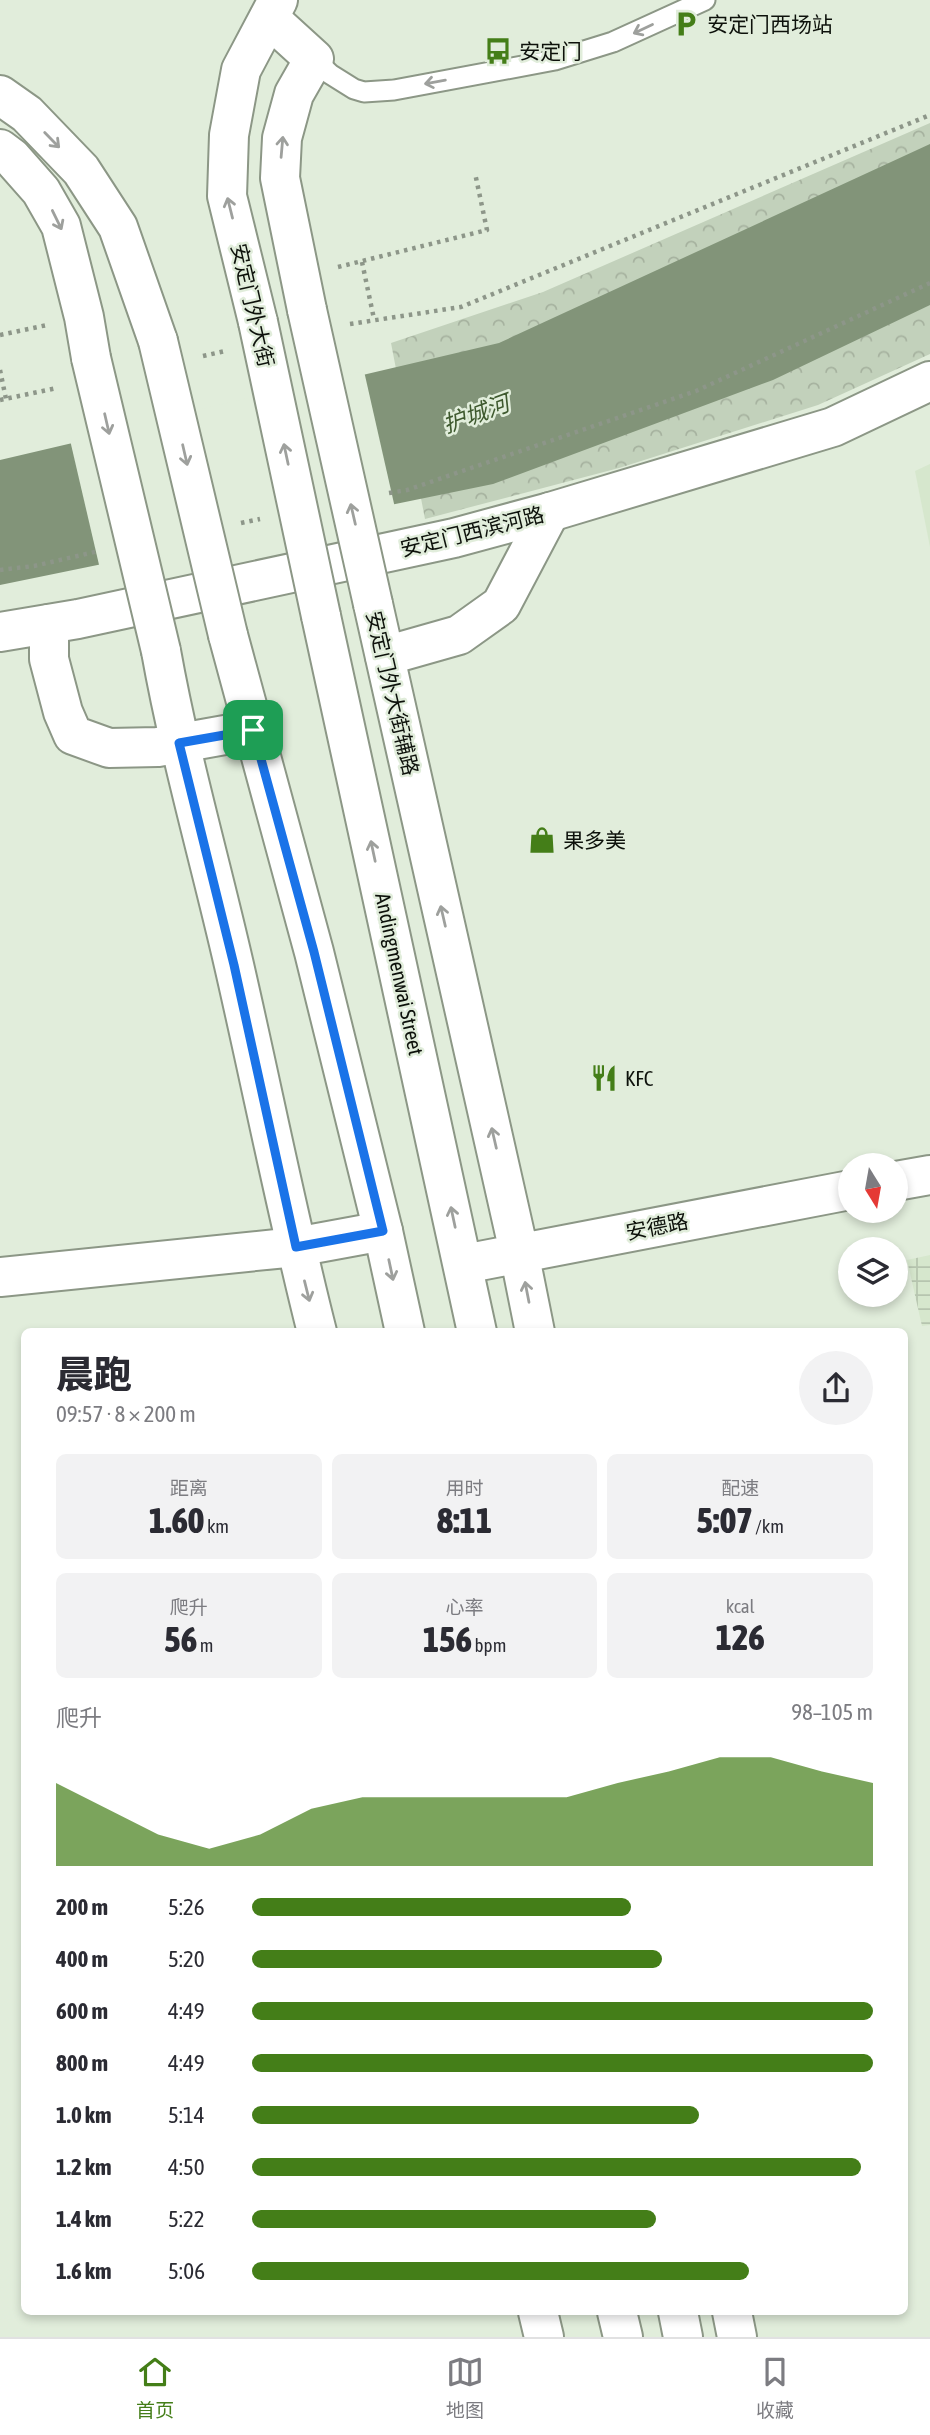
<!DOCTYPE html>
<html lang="zh">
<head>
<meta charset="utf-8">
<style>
	:root { --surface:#fff; --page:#f2f2f3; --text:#2b2b33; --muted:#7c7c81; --line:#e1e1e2; --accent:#447e18 }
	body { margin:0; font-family:"Asap Condensed","Noto Sans SC",sans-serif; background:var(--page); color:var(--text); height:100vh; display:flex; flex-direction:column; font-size:26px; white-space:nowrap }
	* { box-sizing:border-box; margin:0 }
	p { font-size:23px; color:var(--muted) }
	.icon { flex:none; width:38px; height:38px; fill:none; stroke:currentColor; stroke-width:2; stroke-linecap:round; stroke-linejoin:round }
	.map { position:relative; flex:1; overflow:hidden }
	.panel { position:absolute; left:21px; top:1328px; width:887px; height:987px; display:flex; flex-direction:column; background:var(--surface); border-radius:10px; box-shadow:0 4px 10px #0003 }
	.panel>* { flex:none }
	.needle { width:46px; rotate:169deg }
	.tools { position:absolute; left:838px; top:1153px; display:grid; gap:14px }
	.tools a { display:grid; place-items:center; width:70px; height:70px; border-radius:50%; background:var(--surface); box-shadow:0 4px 10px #0003; font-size:35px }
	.pin { position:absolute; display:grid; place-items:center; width:60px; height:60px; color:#fff; margin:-30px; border-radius:14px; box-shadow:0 4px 10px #0006 }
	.round { display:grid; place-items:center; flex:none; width:74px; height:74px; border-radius:37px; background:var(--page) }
	.head { display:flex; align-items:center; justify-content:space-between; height:119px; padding:0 35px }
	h1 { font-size:38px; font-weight:800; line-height:52px }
	.metrics { display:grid; grid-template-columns:repeat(3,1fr); gap:10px; height:119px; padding:7px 35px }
	.metrics div { display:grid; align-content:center; border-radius:10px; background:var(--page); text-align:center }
	.metrics b { font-size:35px; font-weight:800 }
	.metrics small { font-size:19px; font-weight:400 }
	.metrics p { font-size:19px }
	.chart { height:196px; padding:14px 35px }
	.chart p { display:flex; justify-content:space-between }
	.chart svg { width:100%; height:126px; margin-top:7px; fill:var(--accent); opacity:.7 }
	ul { padding:0 35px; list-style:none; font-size:23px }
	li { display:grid; grid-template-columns:112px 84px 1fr; align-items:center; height:52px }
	li i { height:18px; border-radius:9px; background:var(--accent) }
	.dock { display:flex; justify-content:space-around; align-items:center; height:98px; border-top:2px solid var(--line); background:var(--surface); font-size:19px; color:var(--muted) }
	.dock a { display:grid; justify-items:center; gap:4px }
	.dock .current { color:var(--accent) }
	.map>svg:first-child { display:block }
</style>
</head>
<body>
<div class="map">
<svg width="930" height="2337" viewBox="0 0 930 2337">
	<defs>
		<pattern id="industrial-grid" width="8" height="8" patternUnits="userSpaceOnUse" patternTransform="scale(1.75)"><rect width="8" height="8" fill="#d6e7cd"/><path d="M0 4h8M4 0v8" fill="none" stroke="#b6c5af"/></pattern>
		<pattern id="park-crowns" width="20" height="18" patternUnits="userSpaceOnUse" patternTransform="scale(1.75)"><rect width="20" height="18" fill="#c2d1bb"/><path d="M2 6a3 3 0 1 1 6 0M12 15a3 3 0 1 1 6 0" fill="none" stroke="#a6b29f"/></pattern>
	</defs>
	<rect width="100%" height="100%" fill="#e1eddb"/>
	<!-- built -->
	<path fill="#d6e7cd" d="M930 464V547L915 471Z"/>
	<!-- industrial -->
	<path fill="url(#industrial-grid)" d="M930 1255V1325L922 1326 907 1260Z"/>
	<!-- park -->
	<path fill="url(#park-crowns)" d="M930 123V354L818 405 619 468 425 519 391 343 543 292Z"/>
	<!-- water -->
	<path fill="#829479" d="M930 144V305L773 380 493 484 0 585V460L499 343Z"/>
	<!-- pier -->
	<path fill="#e1eddb" d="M364 371 395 508 100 569 70 440Z"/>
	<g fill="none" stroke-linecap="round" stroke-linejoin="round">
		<defs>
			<path id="service" d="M314 59 330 74 354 89 364 92 394 90 555 60 613 42 705 0"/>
			<path id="minor" d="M49 624V659L63 712 73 735 109 748 158 747 253 730
				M385 656 459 635 501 605 550 512
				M0 1277 296 1247 383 1231"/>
			<path id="tertiary" d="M269 18 314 59 294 94 282 138 280 178 307 310
				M0 149 12 158 41 191 61 226 84 317 91 358
				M373 604 519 1252 535 1332
				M0 632 78 619 454 538 550 512 833 427 930 381
				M161 651C180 757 210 860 234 965 262 1087 286 1210 317 1332
				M896 1181 930 1175
				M464 1264 850 1190
				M538 2312 544 2337
				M732 2312 737 2337"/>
			<path id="primary" d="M0 95 27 114 81 170 118 227 158 341
				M258 322 227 196 229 135 241 70 278 0
				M321 616 477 1332
				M228 635 314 952 383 1231 405 1332
				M617 2312 623 2337
				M678 2312 683 2337"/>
		</defs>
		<!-- service casing -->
		<use href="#service" stroke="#8c9786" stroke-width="23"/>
		<!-- minor casing -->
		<use href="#minor" stroke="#8c9786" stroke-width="42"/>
		<!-- tertiary casing -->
		<use href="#tertiary" stroke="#8c9786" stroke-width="42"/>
		<!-- primary casing -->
		<use href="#primary" stroke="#8c9786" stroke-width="42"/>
		<!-- path -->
		<path stroke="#8d9689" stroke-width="4.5" stroke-dasharray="3.5 5" stroke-linecap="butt" d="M362 262 374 319
			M338 267 487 230 475 173
			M350 324 461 307 930 115
			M0 335 47 325
			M203 356 225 351
			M0 370 6 399
			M0 400 57 388
			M389 493 407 490 696 391 930 283
			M241 523 260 519
			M0 570 34 566 99 551"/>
		<!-- service -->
		<use href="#service" stroke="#fff" stroke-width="19"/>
		<!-- minor -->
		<use href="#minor" stroke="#fff" stroke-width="38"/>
		<!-- tertiary -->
		<use href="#tertiary" stroke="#fff" stroke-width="38"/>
		<!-- primary -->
		<use href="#primary" stroke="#fff" stroke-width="38"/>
		<defs>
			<path id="tertiary-bridge" d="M307 310 373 604
				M91 358 161 651"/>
			<path id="primary-bridge" d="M258 322 321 616
				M158 341 228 635"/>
		</defs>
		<!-- tertiary-bridge casing -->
		<use href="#tertiary-bridge" stroke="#8c9786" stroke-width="42" stroke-linecap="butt"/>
		<!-- primary-bridge casing -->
		<use href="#primary-bridge" stroke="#8c9786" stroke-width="42" stroke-linecap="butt"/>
		<!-- tertiary-bridge -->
		<use href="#tertiary-bridge" stroke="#fff" stroke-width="38"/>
		<!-- primary-bridge -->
		<use href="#primary-bridge" stroke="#fff" stroke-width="38"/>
	</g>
	<!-- one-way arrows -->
	<defs><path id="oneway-shaft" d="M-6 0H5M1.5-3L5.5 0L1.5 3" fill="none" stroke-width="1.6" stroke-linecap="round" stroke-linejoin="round" transform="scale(1.75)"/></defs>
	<g stroke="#9ea09d">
		<use href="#oneway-shaft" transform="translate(643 29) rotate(155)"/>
		<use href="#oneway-shaft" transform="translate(435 82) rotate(170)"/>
		<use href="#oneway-shaft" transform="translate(52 140) rotate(46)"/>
		<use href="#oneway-shaft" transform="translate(282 147) rotate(-85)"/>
		<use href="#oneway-shaft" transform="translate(230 208) rotate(-104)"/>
		<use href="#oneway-shaft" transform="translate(57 220) rotate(64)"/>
		<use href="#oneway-shaft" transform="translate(107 424) rotate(77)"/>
		<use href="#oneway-shaft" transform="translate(286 454) rotate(-102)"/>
		<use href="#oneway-shaft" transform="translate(185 455) rotate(77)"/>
		<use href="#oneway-shaft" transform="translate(353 514) rotate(-103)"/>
		<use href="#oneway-shaft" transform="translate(373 851) rotate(-102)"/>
		<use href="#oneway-shaft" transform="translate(443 916) rotate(-103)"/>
		<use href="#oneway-shaft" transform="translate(494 1138) rotate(-103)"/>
		<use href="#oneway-shaft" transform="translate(453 1217) rotate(-102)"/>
		<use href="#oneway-shaft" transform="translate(391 1270) rotate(78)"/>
		<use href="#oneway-shaft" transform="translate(307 1291) rotate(76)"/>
		<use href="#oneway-shaft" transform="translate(527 1292) rotate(-101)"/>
	</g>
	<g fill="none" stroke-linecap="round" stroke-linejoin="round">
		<defs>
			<path id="route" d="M253 730 314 952 383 1231 296 1247 234 965 179 743Z"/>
		</defs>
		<!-- route casing -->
		<use href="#route" stroke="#fff" stroke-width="14"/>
		<!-- route -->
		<use href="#route" stroke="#1a73e8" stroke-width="9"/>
	</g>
	<!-- icons -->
	<defs>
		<symbol id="parking-bare" viewBox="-9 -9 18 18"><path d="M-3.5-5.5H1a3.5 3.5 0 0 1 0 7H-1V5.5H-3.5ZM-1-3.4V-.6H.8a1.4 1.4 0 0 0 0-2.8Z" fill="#447e18" stroke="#e1eddb" stroke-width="2.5" paint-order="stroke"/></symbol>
		<symbol id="bus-bare" viewBox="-9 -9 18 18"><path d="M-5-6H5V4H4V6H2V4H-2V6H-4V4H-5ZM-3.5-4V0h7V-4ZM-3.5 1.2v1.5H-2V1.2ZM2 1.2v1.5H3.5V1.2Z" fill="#447e18" stroke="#e1eddb" stroke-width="2.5" paint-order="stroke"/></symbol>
		<symbol id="shop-bare" viewBox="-9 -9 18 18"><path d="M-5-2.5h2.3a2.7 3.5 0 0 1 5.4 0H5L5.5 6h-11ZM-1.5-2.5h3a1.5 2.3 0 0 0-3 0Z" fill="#447e18" stroke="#e1eddb" stroke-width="2.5" paint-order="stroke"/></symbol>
		<symbol id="restaurant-bare" viewBox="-9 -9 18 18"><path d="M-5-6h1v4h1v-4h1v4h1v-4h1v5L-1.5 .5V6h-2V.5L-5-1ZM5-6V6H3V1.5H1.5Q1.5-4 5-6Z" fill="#447e18" stroke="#e1eddb" stroke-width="2.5" paint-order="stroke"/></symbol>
	</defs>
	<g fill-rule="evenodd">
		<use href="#parking-bare" x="667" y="5" width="38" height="38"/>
		<use href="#bus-bare" x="479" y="32" width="38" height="38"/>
		<use href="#shop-bare" x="523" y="821" width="38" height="38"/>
		<use href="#restaurant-bare" x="585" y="1059" width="38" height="38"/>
	</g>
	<g text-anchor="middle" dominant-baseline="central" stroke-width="5" stroke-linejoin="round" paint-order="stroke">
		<!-- poi labels -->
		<g font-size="21" fill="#0d110b" stroke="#e1eddb" text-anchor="start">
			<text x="707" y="24">安定门西场站</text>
			<text x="519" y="51">安定门</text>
			<text x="563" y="840">果多美</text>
			<text x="625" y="1078">KFC</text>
		</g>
		<!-- street labels -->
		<g font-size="21" fill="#0d110b" stroke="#e1eddb">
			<text transform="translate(253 305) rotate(77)">安定门外大街</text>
			<text transform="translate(472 531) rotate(-14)">安定门西滨河路</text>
			<text transform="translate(393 693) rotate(77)">安定门外大街辅路</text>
			<text transform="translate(400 974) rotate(78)">Andingmenwai Street</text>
			<text transform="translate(657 1226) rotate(-11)">安德路</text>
		</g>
		<!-- water labels -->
		<g font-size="23" font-style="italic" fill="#3e592e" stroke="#e1eddb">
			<text transform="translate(476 414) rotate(-20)">护城河</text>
		</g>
	</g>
</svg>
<div class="tools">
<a><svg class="needle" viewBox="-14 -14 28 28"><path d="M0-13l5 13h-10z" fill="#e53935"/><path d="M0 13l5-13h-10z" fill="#7c7c81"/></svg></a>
<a><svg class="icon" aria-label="layers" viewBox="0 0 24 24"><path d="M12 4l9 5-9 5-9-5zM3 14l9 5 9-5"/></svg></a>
</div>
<div class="pin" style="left:253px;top:730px;background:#1e9e55"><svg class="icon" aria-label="arrive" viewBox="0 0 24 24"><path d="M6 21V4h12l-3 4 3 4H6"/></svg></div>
<section class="panel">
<div class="head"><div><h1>晨跑</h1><p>09:57 · 8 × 200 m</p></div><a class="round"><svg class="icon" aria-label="share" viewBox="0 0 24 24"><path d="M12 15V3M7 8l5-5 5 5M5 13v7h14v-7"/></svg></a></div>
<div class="metrics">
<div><p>距离</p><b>1.60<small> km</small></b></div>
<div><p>用时</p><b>8:11</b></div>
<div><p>配速</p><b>5:07<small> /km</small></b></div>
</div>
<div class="metrics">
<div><p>爬升</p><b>56<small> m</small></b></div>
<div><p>心率</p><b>156<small> bpm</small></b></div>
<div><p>kcal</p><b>126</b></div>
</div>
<div class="chart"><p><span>爬升</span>98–105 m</p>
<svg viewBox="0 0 160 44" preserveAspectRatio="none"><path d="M0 44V15L10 24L20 33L30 38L40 33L50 24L60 20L70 20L80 20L90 20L100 20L110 15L120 11L130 6L140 6L150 11L160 15V44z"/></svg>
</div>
<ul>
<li><b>200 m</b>5:26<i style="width:61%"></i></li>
<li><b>400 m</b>5:20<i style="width:66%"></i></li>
<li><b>600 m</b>4:49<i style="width:100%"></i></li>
<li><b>800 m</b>4:49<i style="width:100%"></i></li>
<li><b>1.0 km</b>5:14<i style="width:72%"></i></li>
<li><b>1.2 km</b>4:50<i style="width:98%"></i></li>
<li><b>1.4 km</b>5:22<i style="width:65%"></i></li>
<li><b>1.6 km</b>5:06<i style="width:80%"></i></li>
</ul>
</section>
</div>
<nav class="dock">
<a class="current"><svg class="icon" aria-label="home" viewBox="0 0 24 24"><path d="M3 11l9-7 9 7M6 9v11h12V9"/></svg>首页</a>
<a><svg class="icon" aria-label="map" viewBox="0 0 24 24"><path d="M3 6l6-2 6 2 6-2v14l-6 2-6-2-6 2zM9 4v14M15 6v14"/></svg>地图</a>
<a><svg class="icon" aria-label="saved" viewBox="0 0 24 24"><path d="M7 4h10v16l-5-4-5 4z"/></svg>收藏</a>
</nav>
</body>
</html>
